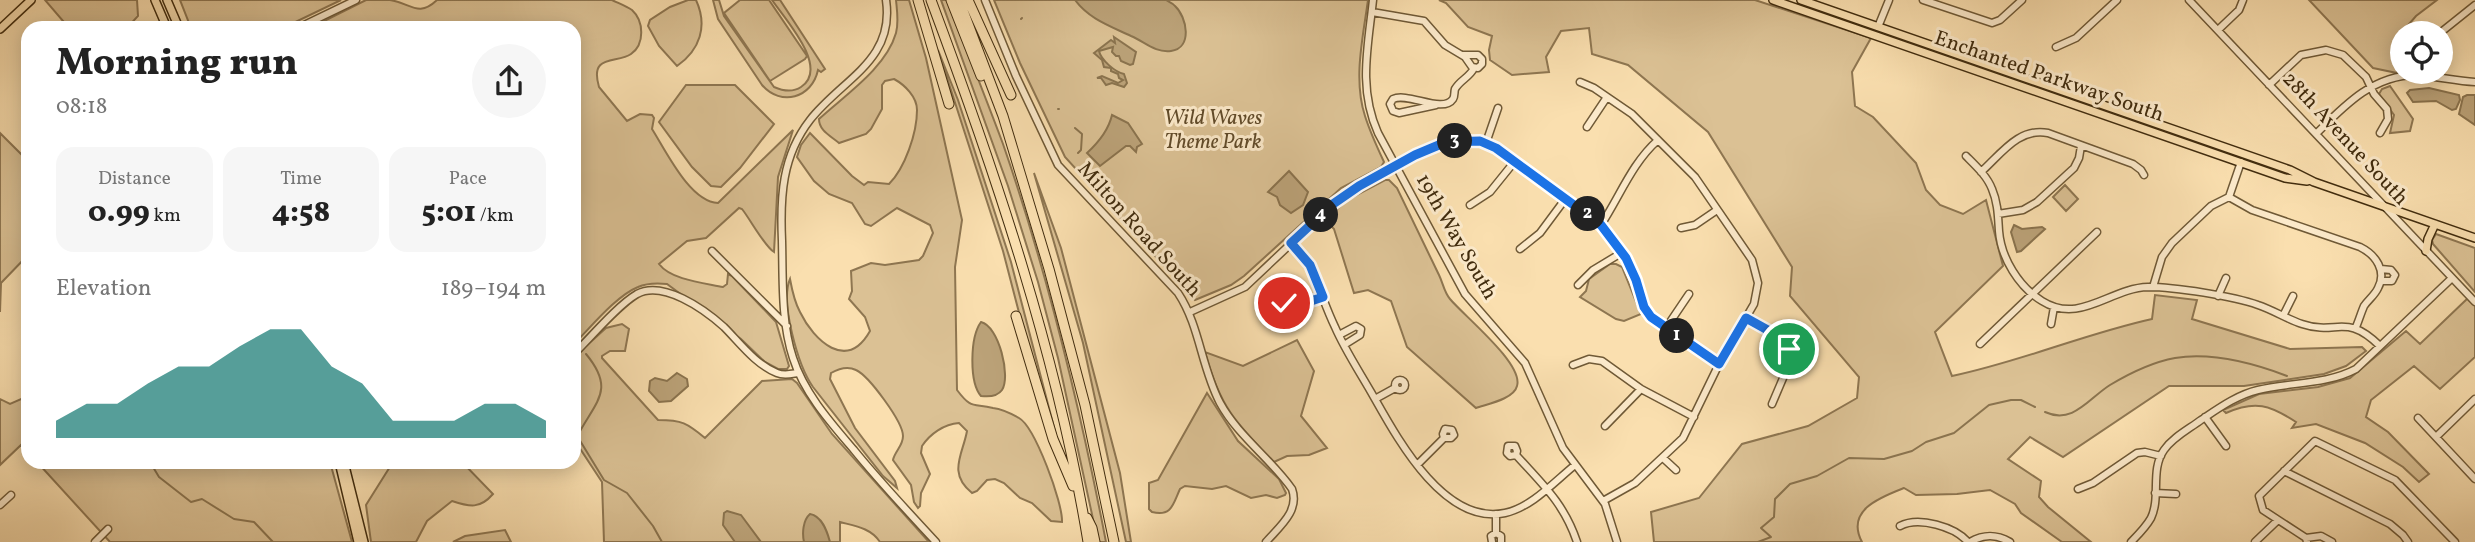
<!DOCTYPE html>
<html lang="en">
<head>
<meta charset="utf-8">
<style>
	:root { --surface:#fff; --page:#f6f6f6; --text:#222; --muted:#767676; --accent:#0f766e }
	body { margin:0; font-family:Vollkorn,serif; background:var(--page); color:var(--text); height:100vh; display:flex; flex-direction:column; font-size:26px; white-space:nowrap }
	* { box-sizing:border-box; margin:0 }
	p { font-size:23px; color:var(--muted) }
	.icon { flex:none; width:38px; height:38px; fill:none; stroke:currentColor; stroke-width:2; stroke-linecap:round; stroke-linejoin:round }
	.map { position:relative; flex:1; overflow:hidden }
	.sheet { position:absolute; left:21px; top:21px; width:560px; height:448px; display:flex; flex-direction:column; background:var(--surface); border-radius:21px; box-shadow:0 4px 18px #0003 }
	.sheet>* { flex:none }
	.tools { position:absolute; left:2390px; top:21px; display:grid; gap:14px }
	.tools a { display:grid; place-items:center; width:63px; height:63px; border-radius:50%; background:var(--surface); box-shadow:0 4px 18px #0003; font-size:35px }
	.pin { position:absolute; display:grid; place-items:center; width:60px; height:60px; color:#fff; margin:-30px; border:4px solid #fff; border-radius:50%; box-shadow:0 2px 7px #0007 }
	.km { position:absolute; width:35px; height:35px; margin:-18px; border-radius:50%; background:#222; color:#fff; font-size:19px; line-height:35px; text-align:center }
	.round { display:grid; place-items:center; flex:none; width:74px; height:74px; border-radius:37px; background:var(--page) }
	.head { display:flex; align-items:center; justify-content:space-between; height:119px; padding:0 35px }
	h1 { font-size:38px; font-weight:800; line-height:52px }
	.metrics { display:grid; grid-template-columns:repeat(3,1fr); gap:10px; height:119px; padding:7px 35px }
	.metrics div { display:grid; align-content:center; border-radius:18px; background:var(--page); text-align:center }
	.metrics b { font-size:30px; font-weight:800 }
	.metrics small { font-size:19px; font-weight:400 }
	.metrics p { font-size:19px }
	.chart { height:196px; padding:14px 35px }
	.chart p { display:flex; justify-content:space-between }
	.chart svg { width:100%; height:126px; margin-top:7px; fill:var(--accent); opacity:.7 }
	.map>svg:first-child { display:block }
</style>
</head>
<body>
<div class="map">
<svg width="2475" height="542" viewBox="0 0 2475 542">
	<rect width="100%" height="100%" fill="#fadfaf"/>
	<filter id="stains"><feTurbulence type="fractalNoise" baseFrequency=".00286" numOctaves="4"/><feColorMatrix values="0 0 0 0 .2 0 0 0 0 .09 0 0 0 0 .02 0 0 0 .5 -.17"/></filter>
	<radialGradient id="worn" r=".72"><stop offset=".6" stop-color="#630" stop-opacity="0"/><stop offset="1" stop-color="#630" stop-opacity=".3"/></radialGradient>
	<!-- green -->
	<path fill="#dbc194" stroke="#8e7651" stroke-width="2" d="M45 0H137L138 16 127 28H69Z
		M180 0H341L283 28H191Z
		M366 0C374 0 382 0 390 0 411 3 418 18 437 0H612C618 3 626 6 632 10 644 21 645 44 631 54 617 64 589 53 599 87L627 121 640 114 652 115 654 118 652 129C666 151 690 202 718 203L793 130 778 177 774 252C765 247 750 219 742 209L739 208 706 238 687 241 659 264C671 280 704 283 723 287L727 284 728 274 732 276 776 322 789 366 787 369H778L765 362 741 339 667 284C657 283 647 283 638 287 616 296 591 327 574 344V28H320V23Z
		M688 0H696C708 26 700 50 677 66L659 46 648 26 650 20 670 7Z
		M713 0H719L724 16 774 87C783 91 792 93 801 87 830 68 785 19 772 0H780L825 69 821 72 818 70C812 98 781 107 762 85L718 19Z
		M740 0H769L807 56 805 59 770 81 724 13Z
		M896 0H909L926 58 962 220 955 267 957 390C972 410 973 403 993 408 1001 409 1012 414 1019 418 1035 427 1063 503 1062 522L1051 521 1032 503 1020 498 1004 483 995 479 987 480 977 491 972 493C947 473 963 454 967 431L959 423C944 424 930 434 922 446L921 453 930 474 921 493 920 506 918 508 914 502 911 485 893 460C895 451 903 446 903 436 903 422 869 376 856 370 848 366 838 369 831 373L830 379 855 428 895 481 897 488 883 476 813 387C798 366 780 302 790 279 792 290 794 301 800 312 814 341 847 372 870 331L865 317 849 299 852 291 851 271 871 263 885 265 919 260 923 256 933 233 930 225 897 208 871 226 865 224 852 203 829 194 814 181 797 157 801 145 810 133 852 176 864 185 868 182 889 184C905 168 917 133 917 110 917 97 905 85 894 79L885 81 882 85V109L871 129 866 134 839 143C831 136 819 131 819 119 845 95 886 68 896 33 899 22 897 11 896 0Z
		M941 0H947C966 48 985 96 1003 144 1048 274 1080 407 1106 542H1098L1058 358 1038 282 1008 186Z
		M994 0H1368C1363 37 1353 79 1365 116 1370 132 1377 147 1384 162L1381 167 1341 188 1244 276 1231 285 1195 300 1065 157 1020 63Z
		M1439 0H1755L1871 38 1852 72 1855 106 1873 117 1916 163 1926 190 1940 205 1963 214 1986 200 2003 266 1935 332 1952 376C2020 362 2084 334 2152 319L2155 295 2197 300 2192 319 2290 349 2362 347 2366 351 2346 366 2324 374 2244 386H2169L2063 457 2030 437 2008 459 2041 481 2039 497 2048 507 2091 542H2062L2021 513 2015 504 1990 490 1957 494 1916 495 1904 488C1881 497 1845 510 1862 542H1654L1651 512 1699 498 1742 444 1808 426 1857 398 1859 377 1790 296 1792 267 1708 132 1628 65 1592 54 1589 28 1561 31 1546 57 1549 72 1512 75 1490 60 1489 50 1492 36 1468 27 1446 3Z
		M2309 0H2437L2416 16 2403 31 2397 73 2373 68Z
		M938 50 958 100 1011 262 1056 435 1044 409 1003 251Z
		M686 85H735L774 124 740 168 721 187 711 186 692 167 659 122Z
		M2390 86 2413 119 2410 131 2390 133 2394 115 2379 94 2382 89Z
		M0 133 28 161V255L1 283 0 312Z
		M1034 173 1061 248 1120 473 1131 542H1126L1083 343Z
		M1385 180H1389L1397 188C1411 217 1425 246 1439 275 1443 283 1444 292 1450 299 1464 316 1524 364 1517 386 1514 399 1487 404 1476 408L1407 347 1391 301 1368 290 1354 293 1334 229 1325 220 1347 200Z
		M2065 185 2078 199 2066 211 2053 197Z
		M2436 234 2475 248V292L2433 244 2432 240Z
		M1610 264H1616L1622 267 1641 314 1624 321 1616 319 1580 297 1586 291 1589 279Z
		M2468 298 2475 306V357L2440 389 2414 366 2371 400 2366 417 2388 432 2429 474 2419 482 2403 467 2365 443 2316 424 2292 428 2296 422C2270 405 2255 400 2226 413L2223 410 2259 394 2318 387 2350 378 2406 331 2420 344Z
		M622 324 629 329 625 351H610L602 356V358L658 420C682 420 687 423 705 438L762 381 792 379 797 383 832 434 929 542H880C871 528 855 526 840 522V542H604L602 482 579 447 574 432V357L606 328Z
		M1297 340 1314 371 1301 416 1327 448 1309 455 1287 456 1274 462C1236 424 1219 405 1205 352L1243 366Z
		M1207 393 1238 441 1279 479 1286 493 1285 495 1277 498 1266 495 1251 498 1226 486 1212 489 1185 486 1180 489C1173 504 1172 517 1152 512L1149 509V483L1158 480Z
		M28 396V452L21 445 0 465V399L10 404Z
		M37 462H330L352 542H110Z
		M393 462H462L493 494C480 509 470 507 452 501L427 521 416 542H371L366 505Z
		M505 530 511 542H453L465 536Z"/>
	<!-- water -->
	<path fill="#bba278" stroke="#8a734e" stroke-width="2" d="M1075 0H1166C1169 2 1173 3 1175 6 1187 17 1193 48 1171 51 1155 53 1145 42 1131 36 1110 26 1089 19 1075 0Z
		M1114 37 1136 52 1133 64 1130 65 1121 61 1119 56H1116L1112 52 1113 47 1099 51C1101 60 1115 72 1124 74L1127 83 1124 87 1112 83 1106 85 1101 78H1097L1102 76 1118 83 1123 80 1119 78 1118 74 1111 71V68L1104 67 1102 60 1094 53 1111 40 1115 43Z
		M2429 88 2459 95 2460 100 2456 109 2452 110 2436 101 2413 102 2407 93 2410 90Z
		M2467 95H2475V125L2459 114 2463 97Z
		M1112 115 1128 123 1142 144 1137 147 1136 152 1130 146H1126L1100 166 1087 153C1099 142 1109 128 1112 115Z
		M1289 171 1308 192 1303 205 1291 213 1280 205 1277 197 1268 192Z
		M2014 225 2022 229 2042 227 2045 229 2021 251 2017 252 2011 232Z
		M981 322C999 326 1011 377 1002 390 997 397 989 397 981 396 969 382 970 337 981 322Z
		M677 373 687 379 688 386 671 401 659 402 649 391 650 381 655 378 667 381Z
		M727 511 741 515 761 542H735L723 525 724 513Z
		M810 514C822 516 827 531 830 542H804C802 533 803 520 810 514Z"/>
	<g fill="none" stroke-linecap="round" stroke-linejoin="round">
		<!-- stream -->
		<path stroke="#8a734e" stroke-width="2" d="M1021 19 1022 18
			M1058 109H1059
			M1075 128 1082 134 1081 150 1078 153
			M586 354C615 389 597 400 579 433V439L604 480 627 493 653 526 662 542
			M2045 412C2073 425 2089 398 2110 385 2130 373 2153 362 2175 358 2212 352 2253 363 2287 376
			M142 462 153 467 159 477 191 502 202 499 234 519 254 522 273 542
			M1758 542 1771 537 1761 528 1774 517 1775 499 1790 484 1817 476 1849 458 1884 459 1912 451 1926 442 1954 433 1989 405 2011 400H2021L2035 407"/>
		<defs>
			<path id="minor" d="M886 0C895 61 842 79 810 120 782 156 780 197 782 241 783 279 781 322 793 358 804 393 831 423 854 450 880 482 908 512 936 542
				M985 0 1016 76 1058 165 1178 293C1200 326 1201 367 1220 403 1238 436 1270 458 1292 489 1300 511 1279 527 1266 542
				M1373 0C1368 47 1358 88 1378 133L1465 294 1525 363 1563 448 1605 504 1617 542
				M1923 0 1992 23 2000 20 2022 0
				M2189 0 2475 302
				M1372 12 1424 21 1445 45 1465 57 1472 67 1478 68 1482 64V59L1478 55H1463
				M1878 27 1889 0
				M298 28 356 0
				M2218 30 2239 10 2243 0
				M2440 33 2475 5
				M2056 47 2076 38 2117 0
				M1580 82 1594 88 1632 114 1695 177 1752 260 1758 283 1754 304 1719 364 1683 438 1635 483 1603 501
				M2269 85 2301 55 2326 50 2343 55 2366 77 2374 94 2387 109 2388 119 2380 133
				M1436 105 1399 113 1393 111 1390 104 1393 99C1408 92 1443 114 1453 99 1455 96 1454 92 1455 89 1460 80 1470 77 1474 68
				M1587 127 1607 97
				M2316 134C2344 106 2373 75 2416 75 2436 76 2455 81 2475 82
				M1486 143 1498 108
				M1966 156C1976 166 1987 176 1992 189 1998 203 1998 217 1999 231 2001 258 2019 287 2042 301 2080 325 2110 288 2148 287 2175 287 2233 296 2258 305 2273 310 2287 319 2302 324 2338 336 2345 312 2380 346
				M1981 172C2001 154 2019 127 2048 133L2133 164 2141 170 2144 175
				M2229 197 2252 210 2360 247C2376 255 2387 271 2378 288 2375 295 2368 300 2364 306 2361 313 2359 320 2356 327
				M1470 205 1490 192 1515 161
				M1998 214 2023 210 2037 202 2074 168 2079 158 2081 146
				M1601 225C1620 196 1632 163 1658 140
				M1681 228 1695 225 1717 210
				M1291 243C1318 272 1319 294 1335 327 1345 350 1359 371 1371 392 1396 436 1443 526 1505 513 1532 507 1554 482 1575 465
				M1520 249 1540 233 1566 198
				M712 251 787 326
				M2381 281H2392L2395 275 2391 270 2381 269
				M1578 285 1593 270 1623 252
				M2153 287 2162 257 2172 243 2211 206 2229 197 2241 162
				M2218 296 2226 278
				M1293 307 1284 316 1276 311 1277 306 1280 304 1293 307 1323 297
				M1190 312 1245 287 1333 204 1359 186 1433 146 1451 142 1469 140 1483 142 1496 148 1601 225 1625 255 1636 280 1644 307 1651 317 1719 364
				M2283 316 2293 296
				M1746 318 1777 336 1790 352 1789 364 1772 404
				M2051 324 2054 307
				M1666 328 1689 294
				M1339 335 1356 326 1361 329 1360 335 1344 345
				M1980 344 2097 232
				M574 354C591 337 618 305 637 294 663 280 704 309 724 327 740 343 755 364 777 373 784 376 791 374 798 373
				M1573 365 1589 359 1602 361 1641 389 1694 417
				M1395 385a5 5 0 1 1 10 0a5 5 0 1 1-10 0Z
				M1375 399 1395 388
				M2205 417 2226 446
				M2418 418 2475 479
				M1605 426 1641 389
				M2436 437 2475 399
				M1516 455 1517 451 1515 446H1508L1507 453 1510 456 1516 455C1542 484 1564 503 1577 542
				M1663 458 1676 470
				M1417 465 1444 438 1443 434 1445 429 1452 430 1454 435 1451 438H1444
				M2284 471 2390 524 2403 535 2408 542
				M2078 489 2093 483 2137 453 2145 452 2161 456
				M2155 493 2176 494
				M0 505 11 495
				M1496 514V533
				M1900 526C1919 516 1955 527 1968 542
				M2306 538 2321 536 2332 542
				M95 542 108 529
				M1492 542 1491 536 1496 533 1501 536V542
				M1970 542C1984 534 1996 534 2010 542
				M2131 542C2138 535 2146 527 2151 518 2161 497 2150 470 2164 450 2173 437 2189 429 2201 420 2219 408 2237 395 2258 390 2290 382 2326 385 2356 369L2452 278
				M2255 542 2278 520
				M2307 542 2306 538 2263 510 2259 496 2315 441 2395 480 2455 542"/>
			<path id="major" d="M155 0 167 28
				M167 0 179 28
				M1773 0 2285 178 2307 181
				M1801 0 2290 170 2314 182 2475 238
				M0 29 31 0
				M2426 251 2428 239 2435 224
				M339 462 358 542
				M344 462 364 542"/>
			<path id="highway" d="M918 0 949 104
				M931 0C996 174 1058 358 1088 542
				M951 0 981 76
				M959 0 1003 116 1049 269 1085 405 1114 542
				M968 0 1011 95
				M1016 316 1053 439 1073 486
				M1087 518 1092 528 1095 542"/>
		</defs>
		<!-- minor casing -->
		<use href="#minor" stroke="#6f5936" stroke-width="9"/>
		<!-- major casing -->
		<use href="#major" stroke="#412c0e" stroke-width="10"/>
		<!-- highway casing -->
		<use href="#highway" stroke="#412c0e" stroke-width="11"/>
		<!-- minor -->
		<use href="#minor" stroke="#fceacb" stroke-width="6"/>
		<!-- major -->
		<use href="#major" stroke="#fadfaf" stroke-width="7"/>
		<!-- highway -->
		<use href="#highway" stroke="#fadfaf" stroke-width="9"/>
	</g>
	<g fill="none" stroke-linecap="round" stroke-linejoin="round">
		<defs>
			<path id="route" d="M1284 303 1293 307 1323 297 1310 265 1291 243 1333 204 1359 186 1415 155 1446 142 1480 141 1496 148 1601 225 1626 258 1636 280 1644 307 1651 317 1719 364 1746 318 1773 333 1789 349"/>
		</defs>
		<!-- route casing -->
		<use href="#route" stroke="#fff" stroke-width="14"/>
		<!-- route -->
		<use href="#route" stroke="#1a73e8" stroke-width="9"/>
	</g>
	<g text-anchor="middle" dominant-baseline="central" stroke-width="6" stroke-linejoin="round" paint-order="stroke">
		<!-- street labels -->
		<g font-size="21" fill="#412c0e" stroke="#fceacb">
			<text transform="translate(2049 77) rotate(19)">Enchanted Parkway South</text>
			<text transform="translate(2345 139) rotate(47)">28th Avenue South</text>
			<text transform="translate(1139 230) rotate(48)">Milton Road South</text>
			<text transform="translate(1456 237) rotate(60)">19th Way South</text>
		</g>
		<!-- park labels -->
		<g font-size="21" font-style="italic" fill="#604a29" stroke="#fceacb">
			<text x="1213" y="118">Wild Waves<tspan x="1213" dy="24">Theme Park</tspan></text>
		</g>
	</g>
	<rect width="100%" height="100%" filter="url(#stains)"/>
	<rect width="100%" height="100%" fill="url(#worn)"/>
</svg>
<div class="tools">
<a><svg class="icon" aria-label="locate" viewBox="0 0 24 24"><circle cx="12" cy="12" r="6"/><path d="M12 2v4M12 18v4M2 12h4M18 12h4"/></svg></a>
</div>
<div class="pin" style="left:1789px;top:349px;background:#1e9e55"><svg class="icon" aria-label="arrive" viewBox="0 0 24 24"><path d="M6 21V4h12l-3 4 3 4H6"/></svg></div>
<div class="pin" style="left:1284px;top:303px;background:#d93025"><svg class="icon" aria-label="check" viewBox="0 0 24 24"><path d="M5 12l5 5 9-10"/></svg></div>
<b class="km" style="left:1677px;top:336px">1</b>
<b class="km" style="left:1588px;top:214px">2</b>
<b class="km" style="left:1455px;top:141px">3</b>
<b class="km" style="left:1321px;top:215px">4</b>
<section class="sheet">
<div class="head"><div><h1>Morning run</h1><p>08:18</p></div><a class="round"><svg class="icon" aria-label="share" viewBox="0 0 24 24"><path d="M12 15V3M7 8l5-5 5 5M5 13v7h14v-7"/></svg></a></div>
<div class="metrics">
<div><p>Distance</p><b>0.99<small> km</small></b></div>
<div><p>Time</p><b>4:58</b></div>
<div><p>Pace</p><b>5:01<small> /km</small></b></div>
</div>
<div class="chart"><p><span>Elevation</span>189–194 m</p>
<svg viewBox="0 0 160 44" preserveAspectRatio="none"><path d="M0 44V38L10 32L20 32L30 25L40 19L50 19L60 12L70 6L80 6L90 19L100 25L110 38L120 38L130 38L140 32L150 32L160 38V44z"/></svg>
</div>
</section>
</div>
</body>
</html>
